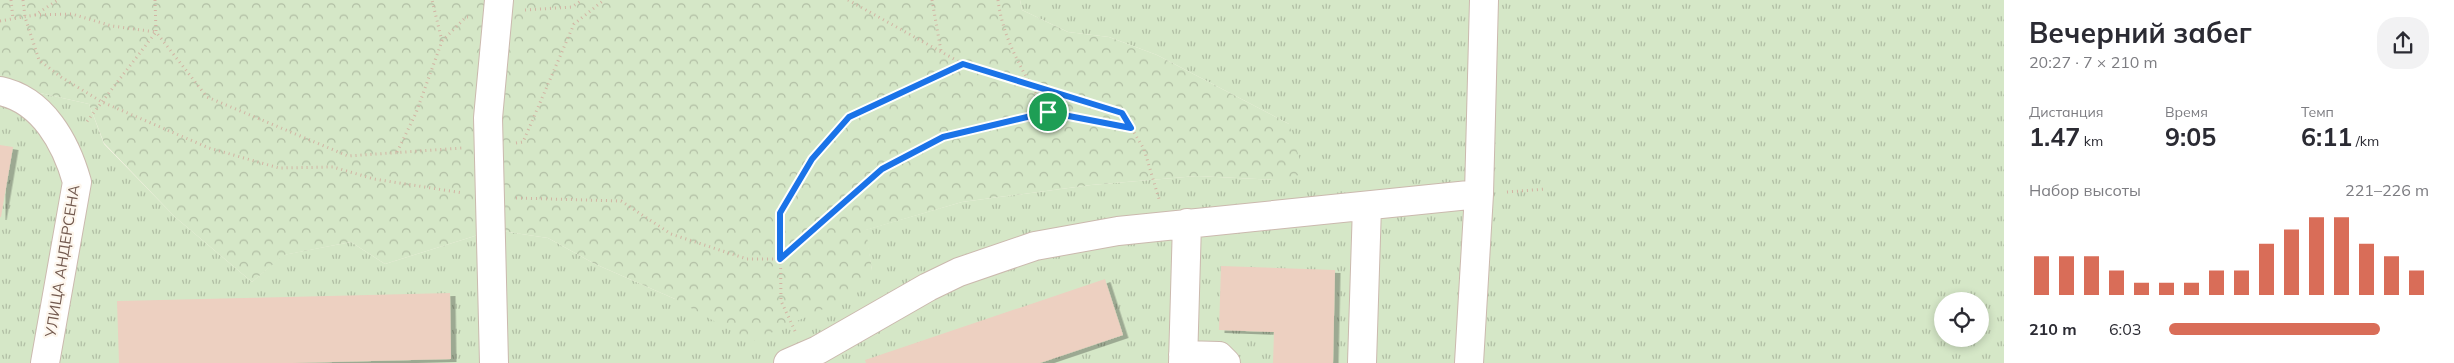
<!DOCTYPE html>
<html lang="ru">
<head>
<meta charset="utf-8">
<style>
	:root { --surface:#fff; --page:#f2f2f3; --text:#2b2b33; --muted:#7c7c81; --accent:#d96d58 }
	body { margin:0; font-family:Mulish,sans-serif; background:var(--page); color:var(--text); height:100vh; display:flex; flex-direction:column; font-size:19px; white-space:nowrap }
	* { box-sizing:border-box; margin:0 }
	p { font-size:16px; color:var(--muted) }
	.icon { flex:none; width:28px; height:28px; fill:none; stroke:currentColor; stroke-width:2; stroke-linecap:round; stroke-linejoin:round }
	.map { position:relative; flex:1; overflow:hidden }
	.panel { display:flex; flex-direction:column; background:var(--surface); width:450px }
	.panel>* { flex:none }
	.controls { position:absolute; left:1934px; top:292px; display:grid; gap:10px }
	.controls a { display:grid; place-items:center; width:55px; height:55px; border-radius:50%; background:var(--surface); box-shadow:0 2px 8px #0003; font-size:25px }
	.pin { position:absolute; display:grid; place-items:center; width:42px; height:42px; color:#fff; margin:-21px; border:2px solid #fff; border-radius:50%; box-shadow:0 1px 5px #0007 }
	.round { display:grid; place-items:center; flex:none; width:52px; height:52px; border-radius:20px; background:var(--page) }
	.head { display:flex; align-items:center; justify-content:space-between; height:85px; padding:0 25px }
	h1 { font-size:28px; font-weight:700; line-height:38px }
	.stats { display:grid; grid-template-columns:repeat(3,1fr); gap:8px; height:85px; padding:5px 25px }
	.stats div { display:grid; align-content:center }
	.stats b { font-size:25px; font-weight:700 }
	.stats small { font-size:14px; font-weight:400 }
	.stats p { font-size:14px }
	.chart { height:140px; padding:10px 25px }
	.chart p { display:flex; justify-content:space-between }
	.chart svg { width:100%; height:90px; margin-top:5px; stroke:var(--accent); stroke-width:6 }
	ul { padding:0 25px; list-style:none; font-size:16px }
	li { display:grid; grid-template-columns:80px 60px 1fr; align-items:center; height:38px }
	li i { height:12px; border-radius:6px; background:var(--accent) }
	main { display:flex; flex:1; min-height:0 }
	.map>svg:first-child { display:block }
</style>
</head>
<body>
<main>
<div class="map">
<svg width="2004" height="363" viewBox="0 0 2004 363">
	<defs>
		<pattern id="grass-tufts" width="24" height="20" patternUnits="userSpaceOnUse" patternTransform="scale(1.25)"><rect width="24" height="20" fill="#d5e7c7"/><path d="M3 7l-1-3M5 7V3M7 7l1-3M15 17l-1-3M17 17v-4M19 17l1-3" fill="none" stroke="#b1bea4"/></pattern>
		<pattern id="forest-crowns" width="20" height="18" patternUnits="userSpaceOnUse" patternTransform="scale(1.25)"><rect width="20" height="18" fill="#d5e7c7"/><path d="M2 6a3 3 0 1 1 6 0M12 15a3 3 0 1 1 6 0" fill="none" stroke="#b1bea4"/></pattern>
		<filter id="shadow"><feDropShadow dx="5.5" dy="3" stdDeviation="0" flood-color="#0004"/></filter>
	</defs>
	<rect width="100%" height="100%" fill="#faf2e7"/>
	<!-- grass -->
	<path fill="url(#grass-tufts)" fill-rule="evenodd" d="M1020 0H2004V363H0V84L89 104 104 144 175 217 252 282 283 255 351 242 385 264 494 230 548 238 595 264 675 299 872 270 865 230 962 202 1091 185 1197 176 1275 180 1289 124 1157 55 1109 37 1068 32 1022 10ZM1942 301H1980V339H1942Z"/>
	<!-- forest -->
	<path fill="url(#forest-crowns)" d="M0 0H1020L1022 10 1068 32 1109 37 1157 55 1289 124 1304 174 1275 180 1197 176 1091 185 962 202 866 230 872 270 856 294 751 342 675 299 595 264 548 238 494 230 385 264 351 242 284 255 252 282 175 217 104 143 89 104 0 84Z"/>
	<!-- building -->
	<path fill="#edd0c1" filter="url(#shadow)" d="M0 145 13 147 1 217H0Z
		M1221 266 1335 270 1333 363H1273L1274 332 1219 330Z
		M1105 279 1123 335 1040 363H866L865 360Z
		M450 293 451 359 293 363H119L117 301Z"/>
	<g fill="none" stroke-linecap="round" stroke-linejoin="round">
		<defs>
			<path id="minor" d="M0 91C43 100 66 143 77 182L45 363
				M1183 355 1219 356 1226 363
				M494 363 488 118 499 0
				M788 363 818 350 928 287 959 272 1035 246 1118 231 1479 194
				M1183 363 1187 223
				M1362 363 1367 206
				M1469 363 1479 194 1484 0"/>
		</defs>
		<!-- minor casing -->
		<use href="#minor" stroke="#cbb9ae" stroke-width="30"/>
		<!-- path -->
		<path stroke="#d2b4a4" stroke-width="3" stroke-dasharray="1 4" stroke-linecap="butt" d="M11 0 13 19
			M23 0 25 17 39 60 61 77 102 102 209 148 279 168 333 167 374 179 463 193
			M155 0 156 32 207 97 348 156 462 148
			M848 0 963 64
			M932 0 941 51
			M998 0C1003 41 1026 78 1048 112
			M525 10 572 7 582 0
			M35 15 72 14 112 26 156 32 85 124
			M0 21 35 15 58 0
			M442 41 466 17H470
			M516 143 523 142 574 24 604 0
			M397 152 416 113 442 41 432 0
			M1507 192 1546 189
			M516 198 621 201 671 234 747 259H780L882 169 943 137 1048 112 1131 129
			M795 331 781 301 780 213 812 159 849 117 963 64 1122 113 1144 149 1159 199"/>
		<!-- minor -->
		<use href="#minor" stroke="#fff" stroke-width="28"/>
	</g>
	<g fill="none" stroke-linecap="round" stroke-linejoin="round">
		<defs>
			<path id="route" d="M963 64 1122 113 1131 128 1048 112 943 137 882 169 780 259V213L812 159 849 117Z"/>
		</defs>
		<!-- route casing -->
		<use href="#route" stroke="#fff" stroke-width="10"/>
		<!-- route -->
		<use href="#route" stroke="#1a73e8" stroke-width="6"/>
	</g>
	<g text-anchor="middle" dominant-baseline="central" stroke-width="4.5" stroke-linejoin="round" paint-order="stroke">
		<!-- street labels -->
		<g font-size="15" fill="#72594e" stroke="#fdf6ed">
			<text transform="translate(62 261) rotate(-81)">УЛИЦА АНДЕРСЕНА</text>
		</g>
	</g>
</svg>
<div class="controls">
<a><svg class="icon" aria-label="locate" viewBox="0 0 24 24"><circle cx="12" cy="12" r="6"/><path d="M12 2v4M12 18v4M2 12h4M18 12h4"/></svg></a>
</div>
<div class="pin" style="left:1048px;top:112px;background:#1e9e55"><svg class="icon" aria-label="arrive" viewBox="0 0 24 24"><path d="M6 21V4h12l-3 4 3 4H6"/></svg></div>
</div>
<section class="panel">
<div class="head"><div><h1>Вечерний забег</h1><p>20:27 · 7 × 210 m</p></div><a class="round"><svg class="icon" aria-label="share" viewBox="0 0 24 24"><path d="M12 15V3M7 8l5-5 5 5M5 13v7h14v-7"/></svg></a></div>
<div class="stats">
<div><p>Дистанция</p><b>1.47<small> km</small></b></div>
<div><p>Время</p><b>9:05</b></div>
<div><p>Темп</p><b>6:11<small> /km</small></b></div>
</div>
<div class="chart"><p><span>Набор высоты</span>221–226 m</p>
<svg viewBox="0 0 160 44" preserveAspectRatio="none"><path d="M5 44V25M15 44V25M25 44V25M35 44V32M45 44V38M55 44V38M65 44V38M75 44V32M85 44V32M95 44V19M105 44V12M115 44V6M125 44V6M135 44V19M145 44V25M155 44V32"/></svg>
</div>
<ul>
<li><b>210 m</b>6:03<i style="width:81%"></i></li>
</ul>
</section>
</main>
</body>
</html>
